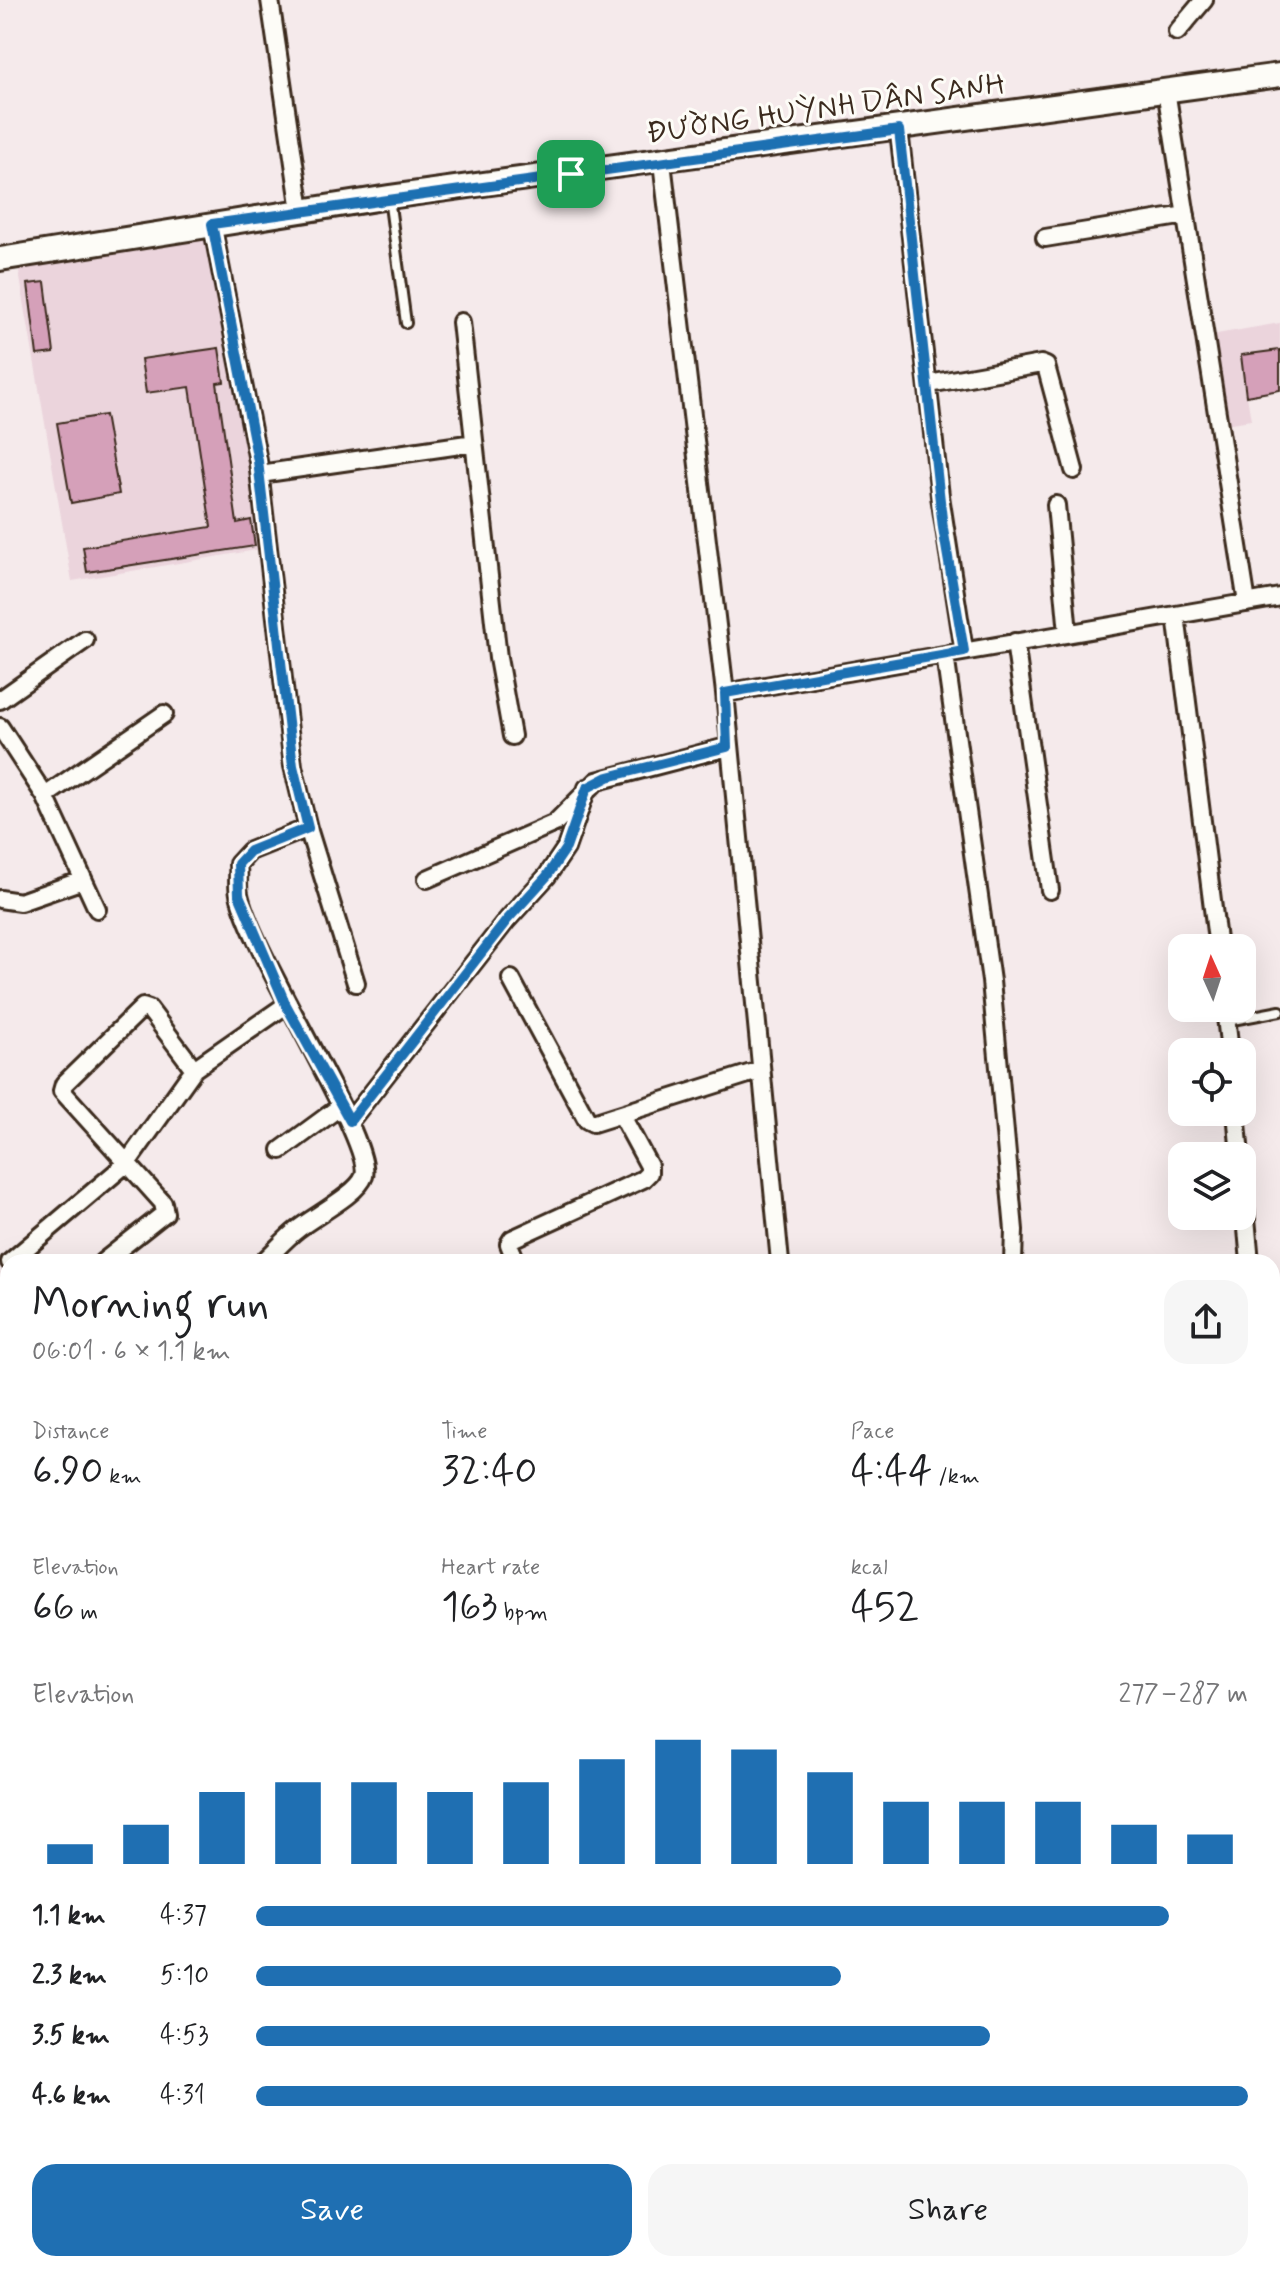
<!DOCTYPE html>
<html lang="en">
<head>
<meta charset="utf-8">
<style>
	:root { --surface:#fff; --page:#f6f6f6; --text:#202124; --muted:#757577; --accent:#1f6fb2 }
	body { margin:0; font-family:Mynerve,sans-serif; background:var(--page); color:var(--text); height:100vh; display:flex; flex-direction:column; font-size:30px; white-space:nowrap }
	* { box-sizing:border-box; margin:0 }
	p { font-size:26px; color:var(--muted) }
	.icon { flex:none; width:44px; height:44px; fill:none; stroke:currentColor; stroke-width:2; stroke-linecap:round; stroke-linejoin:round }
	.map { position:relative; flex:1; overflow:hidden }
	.drawer { position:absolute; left:0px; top:1254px; width:1280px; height:1018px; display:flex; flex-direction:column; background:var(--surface); border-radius:24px 24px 0 0; box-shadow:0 8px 32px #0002 }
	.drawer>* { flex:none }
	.needle { width:52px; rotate:357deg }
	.controls { position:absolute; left:1168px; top:934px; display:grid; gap:16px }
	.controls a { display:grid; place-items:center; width:88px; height:88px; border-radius:16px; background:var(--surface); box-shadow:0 8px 32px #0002; font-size:40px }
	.pin { position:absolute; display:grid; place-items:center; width:68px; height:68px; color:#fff; margin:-34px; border-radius:16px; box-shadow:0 4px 12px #0006 }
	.round { display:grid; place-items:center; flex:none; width:84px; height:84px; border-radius:24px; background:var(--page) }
	.summary { display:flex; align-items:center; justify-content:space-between; height:136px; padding:0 32px }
	h1 { font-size:44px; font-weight:600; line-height:60px }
	.metrics { display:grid; grid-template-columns:repeat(3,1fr); gap:12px; height:136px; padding:8px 32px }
	.metrics div { display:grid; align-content:center }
	.metrics b { font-size:40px; font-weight:600 }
	.metrics small { font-size:22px; font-weight:400 }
	.metrics p { font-size:22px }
	.chart { height:224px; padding:16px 32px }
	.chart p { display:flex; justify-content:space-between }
	.chart svg { width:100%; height:144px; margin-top:8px; stroke:var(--accent); stroke-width:6 }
	.primary-button { display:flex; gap:16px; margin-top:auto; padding:16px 32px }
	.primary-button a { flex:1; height:92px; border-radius:24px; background:var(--accent); color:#fff; font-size:32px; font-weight:600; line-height:92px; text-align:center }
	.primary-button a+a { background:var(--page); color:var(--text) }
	ul { padding:0 32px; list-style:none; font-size:26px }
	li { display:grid; grid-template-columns:128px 96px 1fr; align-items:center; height:60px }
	li i { height:20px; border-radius:10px; background:var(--accent) }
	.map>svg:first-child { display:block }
</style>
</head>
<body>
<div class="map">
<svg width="1280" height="2271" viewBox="0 0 1280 2271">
	<rect width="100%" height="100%" fill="#f5eaeb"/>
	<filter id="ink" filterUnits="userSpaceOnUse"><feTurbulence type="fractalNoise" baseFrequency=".0125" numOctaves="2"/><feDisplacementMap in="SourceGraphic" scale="16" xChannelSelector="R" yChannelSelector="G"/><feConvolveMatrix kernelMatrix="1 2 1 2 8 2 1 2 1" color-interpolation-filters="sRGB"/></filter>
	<g filter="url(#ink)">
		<!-- built -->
		<path fill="#ebd4dc" d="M207 236 252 462 262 549 72 581 18 266Z
			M1280 323V390L1247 396 1251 420 1225 424 1211 335Z"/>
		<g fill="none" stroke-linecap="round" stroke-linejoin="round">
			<!-- stream -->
			<path stroke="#668b94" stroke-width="5" d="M0 1368 8 1383
				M0 2157 8 2150"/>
		</g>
		<!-- building -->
		<path fill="#d5a0b9" stroke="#3b2a1e" stroke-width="2" d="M45 282 54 353 37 355 28 284Z
			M219 348 224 382 217 383 237 523 251 520 255 546 87 572 83 547 211 527 190 387 146 393 141 359Z
			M1280 350V390L1246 396 1241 355Z
			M105 415 119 494 71 503 57 423Z"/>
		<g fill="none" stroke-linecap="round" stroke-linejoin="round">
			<defs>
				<path id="lane" d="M389 198 406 323
					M1227 1021 1280 1011
					M1272 1338 1280 1337
					M0 1677 8 1666
					M0 1708 8 1718
					M0 2007 8 2000
					M1272 2223 1280 2217
					M338 2264 343 2271
					M592 2264 597 2271
					M1208 2271 1217 2264"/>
				<path id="street" d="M270 0 301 211
					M1177 32 1204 0
					M1166 90 1247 603
					M899 130 940 496 964 651
					M662 162 725 693 780 1262
					M212 224 258 461 293 766 308 828 356 983
					M1045 238 1186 215
					M461 322 498 658 512 736
					M929 384 1041 364 1046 366 1074 470
					M260 474 474 443
					M1056 505 1068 633
					M1176 615 1218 948
					M1015 642 1050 890
					M945 655 991 981 1014 1230 1013 1262
					M725 693 1280 597
					M0 700 85 640
					M0 727 45 796 97 909
					M45 796 164 714
					M427 879 555 823 597 781 727 747
					M0 899 20 902 83 880
					M511 979 587 1120 593 1123 761 1070
					M1225 1008 1230 1052
					M1236 1112 1240 1156
					M350 1121 507 920 547 876 566 848 587 788
					M281 1150 341 1106
					M1242 1174 1250 1262
					M10 1262 127 1163 62 1091 64 1084 143 1007 149 1009 194 1069
					M103 1262 165 1213 163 1203 127 1163 194 1069 286 1005
					M263 1262C275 1251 286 1238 298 1229 314 1216 358 1194 364 1176 374 1142 250 951 239 894 237 885 239 873 238 864L250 851 308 828
					M516 1262 509 1244 512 1239 643 1179 649 1173V1166L622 1116
					M1272 1483 1280 1486
					M0 1523 8 1539
					M0 1584 8 1572
					M0 1770 8 1765
					M1272 1785 1280 1790
					M0 1864 4 1868 0 1872
					M0 1949 8 1958
					M289 2271 297 2264
					M640 2271 645 2264"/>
				<path id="secondary" d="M0 259 389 197 1280 75
					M1272 1916 1280 1908
					M888 2271 895 2264"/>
			</defs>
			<!-- lane casing -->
			<use href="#lane" stroke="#3b2a1e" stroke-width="14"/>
			<!-- street casing -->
			<use href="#street" stroke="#3b2a1e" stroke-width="22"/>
			<!-- secondary casing -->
			<use href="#secondary" stroke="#3b2a1e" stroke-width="28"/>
			<!-- lane -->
			<use href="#lane" stroke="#fdfcf7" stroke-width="8"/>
			<!-- street -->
			<use href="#street" stroke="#fdfcf7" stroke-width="16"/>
			<!-- secondary -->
			<use href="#secondary" stroke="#fdfcf7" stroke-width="22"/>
		</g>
	</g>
	<g fill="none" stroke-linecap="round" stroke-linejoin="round" filter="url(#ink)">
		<defs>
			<path id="route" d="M899 130 943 528 964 651 725 693 727 747 608 777 587 788 566 848 547 876 507 920 350 1121 286 1005 239 895 238 864 250 851 308 828 293 766 258 461 212 224Z"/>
		</defs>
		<!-- route casing -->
		<use href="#route" stroke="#fff" stroke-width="16"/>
		<!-- route -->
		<use href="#route" stroke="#1f6fb2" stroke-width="10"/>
	</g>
	<g text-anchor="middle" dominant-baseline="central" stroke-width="6" stroke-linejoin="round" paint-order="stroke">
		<!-- street labels -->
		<g font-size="30" fill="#3b2a1e" stroke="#fdfcf7">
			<text transform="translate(826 109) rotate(-8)">ĐƯỜNG HUỲNH DÂN SANH</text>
		</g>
	</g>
</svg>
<div class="controls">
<a><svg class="needle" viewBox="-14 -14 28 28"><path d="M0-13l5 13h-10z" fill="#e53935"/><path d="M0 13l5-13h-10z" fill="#757577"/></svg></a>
<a><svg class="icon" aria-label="locate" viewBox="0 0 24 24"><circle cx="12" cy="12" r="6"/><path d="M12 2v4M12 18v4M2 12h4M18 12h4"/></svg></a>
<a><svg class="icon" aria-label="layers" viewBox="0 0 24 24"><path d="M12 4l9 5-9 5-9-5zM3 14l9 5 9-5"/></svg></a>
</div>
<div class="pin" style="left:571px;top:174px;background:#1e9e55"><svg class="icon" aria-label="arrive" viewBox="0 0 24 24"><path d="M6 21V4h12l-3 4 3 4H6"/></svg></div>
<section class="drawer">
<div class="summary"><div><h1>Morning run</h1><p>06:01 · 6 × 1.1 km</p></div><a class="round"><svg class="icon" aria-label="share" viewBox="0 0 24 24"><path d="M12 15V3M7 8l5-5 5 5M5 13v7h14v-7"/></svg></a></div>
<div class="metrics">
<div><p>Distance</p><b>6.90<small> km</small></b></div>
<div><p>Time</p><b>32:40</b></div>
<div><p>Pace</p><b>4:44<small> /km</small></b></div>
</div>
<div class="metrics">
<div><p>Elevation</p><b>66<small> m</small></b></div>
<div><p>Heart rate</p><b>163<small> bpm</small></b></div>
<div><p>kcal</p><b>452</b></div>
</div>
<div class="chart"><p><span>Elevation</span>277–287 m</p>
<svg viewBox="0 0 160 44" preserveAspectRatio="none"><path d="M5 44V38M15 44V32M25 44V22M35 44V19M45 44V19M55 44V22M65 44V19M75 44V12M85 44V6M95 44V9M105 44V16M115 44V25M125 44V25M135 44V25M145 44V32M155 44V35"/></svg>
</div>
<ul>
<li><b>1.1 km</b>4:37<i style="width:92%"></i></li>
<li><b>2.3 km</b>5:10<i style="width:59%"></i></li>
<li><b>3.5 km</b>4:53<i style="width:74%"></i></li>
<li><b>4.6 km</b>4:31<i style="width:100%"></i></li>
</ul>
<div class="primary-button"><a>Save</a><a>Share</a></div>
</section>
</div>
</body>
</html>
